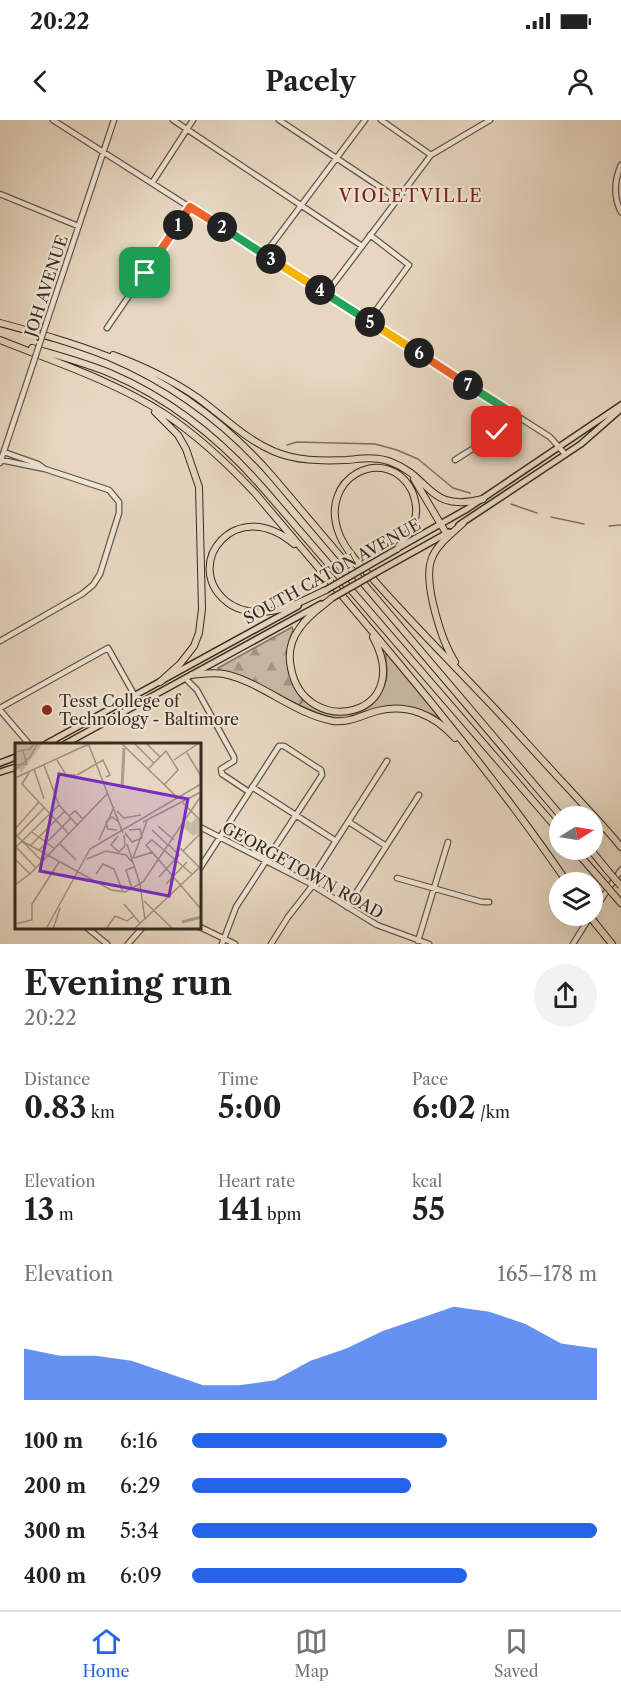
<!DOCTYPE html>
<html lang="en">
<head>
<meta charset="utf-8">
<style>
	:root { --surface:#fff; --page:#f2f2f2; --text:#222; --muted:#767676; --line:#e0e0e0; --accent:#2563eb }
	body { margin:0; font-family:"Libre Caslon Text",serif; background:var(--page); color:var(--text); height:100vh; display:flex; flex-direction:column; font-size:22px; white-space:nowrap }
	* { box-sizing:border-box; margin:0 }
	p { font-size:20px; color:var(--muted) }
	.icon { flex:none; width:33px; height:33px; fill:none; stroke:currentColor; stroke-width:2; stroke-linecap:round; stroke-linejoin:round }
	.map { position:relative; height:824px; overflow:hidden }
	.panel { display:flex; flex-direction:column; background:var(--surface); flex:1 }
	.panel>* { flex:none }
	.needle { width:39px; rotate:79deg }
	.buttons { position:absolute; left:549px; top:686px; display:grid; gap:12px }
	.buttons a { display:grid; place-items:center; width:54px; height:54px; border-radius:50%; background:var(--surface); box-shadow:0 6px 24px #0002; font-size:30px }
	.pin { position:absolute; display:grid; place-items:center; width:51px; height:51px; color:#fff; margin:-26px; border-radius:12px; box-shadow:0 3px 9px #0006 }
	.km { position:absolute; width:30px; height:30px; margin:-15px; border-radius:50%; background:#222; color:#fff; font-size:16px; line-height:30px; text-align:center }
	.round { display:grid; place-items:center; flex:none; width:63px; height:63px; border-radius:32px; background:var(--page) }
	.headline { display:flex; align-items:center; justify-content:space-between; height:102px; padding:0 24px }
	h1 { font-size:33px; font-weight:700; line-height:45px }
	.stats { display:grid; grid-template-columns:repeat(3,1fr); gap:9px; height:102px; padding:6px 24px }
	.stats div { display:grid; align-content:center }
	.stats b { font-size:30px; font-weight:700 }
	.stats small { font-size:16px; font-weight:400 }
	.stats p { font-size:16px }
	.chart { height:168px; padding:12px 24px }
	.chart p { display:flex; justify-content:space-between }
	.chart svg { width:100%; height:108px; margin-top:6px; fill:var(--accent); opacity:.7 }
	ul { padding:0 24px; list-style:none; font-size:20px }
	li { display:grid; grid-template-columns:96px 72px 1fr; align-items:center; height:45px }
	li i { height:15px; border-radius:8px; background:var(--accent) }
	.status { display:flex; justify-content:space-between; align-items:center; height:42px; padding:0 30px; background:var(--surface); direction:ltr }
	.status svg { height:16px; fill:currentColor }
	header { display:flex; justify-content:space-between; align-items:center; height:78px; padding:0 24px; background:var(--surface); font-size:27px; font-weight:700 }
	.dock { display:flex; justify-content:space-around; align-items:center; height:84px; border-top:2px solid var(--line); background:var(--surface); font-size:16px; color:var(--muted) }
	.dock a { display:grid; justify-items:center; gap:3px }
	.dock .selected { color:var(--accent) }
	.map>svg:first-child { display:block }
</style>
</head>
<body>
<div class="status"><b>20:22</b><svg viewBox="0 0 49 12"><path d="M0 12V9h3v3zM5 12V6h3v6zM10 12V3h3v9zM15 12V0h3v12zM26 1h20v11H26zM47 4h2v5h-2z"/></svg></div>
<header><svg class="icon" aria-label="back" viewBox="0 0 24 24"><path d="M15 5l-7 7 7 7"/></svg>Pacely<svg class="icon" aria-label="person" viewBox="0 0 24 24"><circle cx="12" cy="8" r="4"/><path d="M4 21q1-7 8-7t8 7"/></svg></header>
<div class="map">
<svg width="621" height="824" viewBox="0 0 621 824">
	<defs>
		<pattern id="forest-firs" width="22" height="20" patternUnits="userSpaceOnUse" patternTransform="scale(1.5)"><rect width="22" height="20" fill="#c9baa5"/><path d="M5 1l3.5 6h-7zM16 11l3.5 6h-7z" fill="#a49786"/></pattern>
	</defs>
	<rect width="100%" height="100%" fill="#e7d7c0"/>
	<filter id="stains"><feTurbulence type="fractalNoise" baseFrequency=".00333" numOctaves="4"/><feColorMatrix values="0 0 0 0 .2 0 0 0 0 .09 0 0 0 0 .02 0 0 0 .5 -.17"/></filter>
	<radialGradient id="worn" r=".72"><stop offset=".6" stop-color="#630" stop-opacity="0"/><stop offset="1" stop-color="#630" stop-opacity=".3"/></radialGradient>
	<!-- green -->
	<path fill="#c9baa5" stroke="#807363" stroke-width="1.5" d="M386 533 440 598C409 583 394 587 363 595 353 597 344 599 335 598 322 596 311 590 299 585L304 579C332 603 376 601 386 560 389 551 385 542 386 533Z"/>
	<!-- forest -->
	<path fill="url(#forest-firs)" stroke="#807363" stroke-width="1.5" d="M292 507 293 510C283 536 285 559 304 579L299 585 253 563 220 551 218 548Z"/>
	<g fill="none" stroke-linecap="round" stroke-linejoin="round">
		<!-- stream -->
		<path stroke="#7c7060" stroke-width="1.5" d="M287 325 297 322 375 324 397 330 418 339 453 368 470 373
			M511 384 537 393
			M551 397 584 404
			M609 406 621 405"/>
		<defs>
			<path id="minor" d="M53 0 550 317 565 334
				M173 0 362 126
				M279 0 398 79
				M381 0 431 35
				M621 45C614 61 613 76 621 92
				M152 63 193 0
				M0 74 78 106
				M264 135 365 0
				M326 174 431 35 490 0
				M368 201 409 145 370 115
				M46 204 114 0
				M107 208 190 87
				M1 340 45 349 38 344 4 332
				M455 340 496 314 511 292
				M0 343 33 244
				M0 521 82 474 93 465 100 454 119 393V382L109 370 45 349
				M186 559 197 570 234 637V641L221 649 222 654 249 672
				M0 588 108 528 135 576
				M0 590 29 624
				M252 667 336 721
				M349 702 386 726
				M200 707 309 763 377 805 429 824
				M200 748 279 626H284L321 650 322 655 236 787 222 824
				M397 758 482 782H489
				M309 763 387 641
				M347 787 419 675
				M592 793 621 750
				M86 807 107 824
				M200 807 235 824
				M418 821 448 722
				M128 824 143 807
				M271 824 288 797 313 765
				M573 824 591 795"/>
			<path id="major" d="M459 405 581 324 621 289
				M398 428 467 389 621 285
				M379 451 449 412
				M46 624 298 486
				M65 624 321 484
				M0 643 16 637
				M0 652 16 647"/>
			<path id="highway" d="M0 203C37 213 74 223 109 237 173 264 228 305 273 357L561 696
				M0 220C55 242 114 261 165 294 198 316 227 343 255 373 362 500 473 625 567 762
				M32 228C59 236 86 243 112 254 170 279 220 319 262 367L560 712
				M113 235C143 246 172 260 198 278 223 296 245 319 273 331 296 341 321 341 346 340 360 339 377 336 391 342 433 358 427 393 483 379
				M155 292 178 315 186 329 199 367 202 489 199 513 194 526 180 544 160 562
				M414 359 446 413
				M294 424C237 374 180 444 227 482 239 491 255 494 270 491 290 489 308 478 326 470
				M397 429C403 420 411 412 414 402 418 392 416 381 412 371 387 322 315 357 340 416 347 432 361 446 373 459 407 498 444 535 479 572 510 604 539 637 569 669 587 689 605 707 621 727
				M332 478C321 487 307 496 299 509 291 520 288 534 291 548 304 620 417 598 373 517
				M455 542C442 522 422 461 432 438 437 424 453 413 463 403
				M192 555C202 554 213 552 224 554 262 562 294 594 333 601 350 603 362 595 377 591 407 583 435 595 455 618
				M574 729 602 761
				M590 729 608 751
				M614 775 621 783
				M595 803 612 824"/>
		</defs>
		<!-- minor casing -->
		<use href="#minor" stroke="#625749" stroke-width="7"/>
		<!-- major casing -->
		<use href="#major" stroke="#362c21" stroke-width="8"/>
		<!-- highway casing -->
		<use href="#highway" stroke="#362c21" stroke-width="8"/>
		<!-- minor -->
		<use href="#minor" stroke="#efe5d6" stroke-width="4.5"/>
		<!-- major -->
		<use href="#major" stroke="#e7d7c0" stroke-width="5"/>
		<!-- highway -->
		<use href="#highway" stroke="#e7d7c0" stroke-width="6"/>
		<defs>
			<path id="minor-bridge" d="M33 244 46 204"/>
			<path id="major-bridge" d="M326 470 397 429
				M332 478 379 451"/>
			<path id="highway-bridge" d="M608 751 621 766
				M602 761 614 775
				M589 795 595 803"/>
		</defs>
		<!-- minor-bridge casing -->
		<use href="#minor-bridge" stroke="#625749" stroke-width="7" stroke-linecap="butt"/>
		<!-- major-bridge casing -->
		<use href="#major-bridge" stroke="#362c21" stroke-width="8" stroke-linecap="butt"/>
		<!-- highway-bridge casing -->
		<use href="#highway-bridge" stroke="#362c21" stroke-width="8" stroke-linecap="butt"/>
		<!-- minor-bridge -->
		<use href="#minor-bridge" stroke="#efe5d6" stroke-width="4.5"/>
		<!-- major-bridge -->
		<use href="#major-bridge" stroke="#e7d7c0" stroke-width="5"/>
		<!-- highway-bridge -->
		<use href="#highway-bridge" stroke="#e7d7c0" stroke-width="6"/>
	</g>
	<g fill="none" stroke-linecap="round" stroke-linejoin="round">
		<defs>
			<path id="split-1" d="M145 153 178 105"/>
			<path id="split-2" d="M178 105 190 87 222 107"/>
			<path id="split-3" d="M222 107 271 139"/>
			<path id="split-4" d="M271 139 320 170"/>
			<path id="split-5" d="M320 170 370 202"/>
			<path id="split-6" d="M370 202 419 233"/>
			<path id="split-7" d="M419 233 468 265"/>
			<path id="split-8" d="M468 265 511 292 507 299"/>
			<path id="split-9" d="M497 312 507 299"/>
		</defs>
		<!-- split-1 casing -->
		<use href="#split-1" stroke="#fff" stroke-width="12"/>
		<!-- split-2 casing -->
		<use href="#split-2" stroke="#fff" stroke-width="12"/>
		<!-- split-3 casing -->
		<use href="#split-3" stroke="#fff" stroke-width="12"/>
		<!-- split-4 casing -->
		<use href="#split-4" stroke="#fff" stroke-width="12"/>
		<!-- split-5 casing -->
		<use href="#split-5" stroke="#fff" stroke-width="12"/>
		<!-- split-6 casing -->
		<use href="#split-6" stroke="#fff" stroke-width="12"/>
		<!-- split-7 casing -->
		<use href="#split-7" stroke="#fff" stroke-width="12"/>
		<!-- split-8 casing -->
		<use href="#split-8" stroke="#fff" stroke-width="12"/>
		<!-- split-9 casing -->
		<use href="#split-9" stroke="#fff" stroke-width="12"/>
		<!-- split-1 -->
		<use href="#split-1" stroke="#f0652b" stroke-width="8"/>
		<!-- split-2 -->
		<use href="#split-2" stroke="#f0652b" stroke-width="8"/>
		<!-- split-3 -->
		<use href="#split-3" stroke="#22a559" stroke-width="8"/>
		<!-- split-4 -->
		<use href="#split-4" stroke="#f5b400" stroke-width="8"/>
		<!-- split-5 -->
		<use href="#split-5" stroke="#22a559" stroke-width="8"/>
		<!-- split-6 -->
		<use href="#split-6" stroke="#f5b400" stroke-width="8"/>
		<!-- split-7 -->
		<use href="#split-7" stroke="#f0652b" stroke-width="8"/>
		<!-- split-8 -->
		<use href="#split-8" stroke="#22a559" stroke-width="8"/>
		<!-- split-9 -->
		<use href="#split-9" stroke="#f5b400" stroke-width="8"/>
	</g>
	<!-- markers -->
	<circle fill="#8f2418" stroke="#efe5d6" stroke-width="2" cx="47" cy="590" r="6"/>
	<g text-anchor="middle" dominant-baseline="central" stroke-width="4.5" stroke-linejoin="round" paint-order="stroke">
		<!-- street labels -->
		<g font-size="16" fill="#362c21" stroke="#efe5d6">
			<text transform="translate(46 166) rotate(-72)">JOH AVENUE</text>
			<text transform="translate(332 451) rotate(-29)">SOUTH CATON AVENUE</text>
			<text transform="translate(303 750) rotate(29)">GEORGETOWN ROAD</text>
		</g>
		<!-- poi labels -->
		<g font-size="16" fill="#362c21" stroke="#efe5d6" text-anchor="start">
			<text x="59" y="581">Tesst College of<tspan x="59" dy="18">Technology - Baltimore</tspan></text>
		</g>
		<!-- neighbourhood labels -->
		<g font-size="18" letter-spacing="1.5" fill="#7a1f14" stroke="#efe5d6">
			<text x="411" y="76">VIOLETVILLE</text>
		</g>
	</g>
	<!-- overview -->
	<g transform="translate(15 623)">
		<rect width="186" height="186" fill="#e7d7c0"/>
		<path d="M0 0H28L6 30 4 26 0 28Z" fill="#c9baa5"/>
		<path d="M181 75 186 79V89L178 93 168 84 172 77 176 80Z" fill="#c9baa5"/>
		<path fill="none" stroke="#ab9d8a" stroke-width="3" d="M107 45 109 5M167 179 186 174"/>
		<path fill="none" stroke="#a09380" stroke-width="1.5" d="M73 0 108 90M106 0 163 55M119 0 139 20M131 0 145 14M0 9 15 6 20 0M172 10 186 33M42 17 51 32H61M159 17 184 0M0 22 12 21 8 8M29 22 44 62 62 82M19 26 29 56M133 26 151 8 163 27 149 42M0 27 15 14 23 0M14 30 7 41 54 91M62 32 88 17 95 32 91 34M0 35 76 0M168 60 186 78M102 68 109 75 126 72M54 73 60 68 68 76M128 79 186 49M143 83 159 97M0 86 24 59M102 87 93 86 91 79 97 74 104 79M137 87 154 103M17 89 40 106M110 90 117 99 127 95 125 86 114 87M0 91 28 119M2 93 30 64M103 93 96 102 104 109 110 103 109 92M84 97 99 64M7 98 96 147 110 149 128 139 186 53M45 101 61 117M112 101 125 141 130 177M15 103 50 68M1 104 44 62M2 105 21 125M165 105 185 125M24 107 56 75M168 108 186 90M118 115 132 78M119 115 138 109M0 116 15 131M72 116 91 108 111 112 118 120M81 131 88 121 99 126 108 149M177 131 137 97 131 102 186 166M144 134 164 112 154 102M151 141 172 119M0 142 16 130 93 50M117 146 111 127 119 124M129 158 158 186M109 161 125 180M0 181 17 177V161L44 119M31 186 75 106 186 41M38 186 45 165M91 186 100 173 112 178 119 173M119 186 186 123"/>
		<path fill="#7b2cbf" fill-opacity="0.15" stroke="#7b2cbf" stroke-width="3" d="M44 31 173 56 154 153 25 128Z"/>
		<rect width="186" height="186" fill="none" stroke="#362c21" stroke-width="3"/>
	</g>
	<rect width="100%" height="100%" filter="url(#stains)"/>
	<rect width="100%" height="100%" fill="url(#worn)"/>
</svg>
<div class="buttons">
<a><svg class="needle" viewBox="-14 -14 28 28"><path d="M0-13l5 13h-10z" fill="#e53935"/><path d="M0 13l5-13h-10z" fill="#767676"/></svg></a>
<a><svg class="icon" aria-label="layers" viewBox="0 0 24 24"><path d="M12 4l9 5-9 5-9-5zM3 14l9 5 9-5"/></svg></a>
</div>
<div class="pin" style="left:145px;top:153px;background:#1e9e55"><svg class="icon" aria-label="arrive" viewBox="0 0 24 24"><path d="M6 21V4h12l-3 4 3 4H6"/></svg></div>
<div class="pin" style="left:497px;top:312px;background:#d93025"><svg class="icon" aria-label="check" viewBox="0 0 24 24"><path d="M5 12l5 5 9-10"/></svg></div>
<b class="km" style="left:178px;top:105px">1</b>
<b class="km" style="left:222px;top:107px">2</b>
<b class="km" style="left:271px;top:139px">3</b>
<b class="km" style="left:320px;top:170px">4</b>
<b class="km" style="left:370px;top:202px">5</b>
<b class="km" style="left:419px;top:233px">6</b>
<b class="km" style="left:468px;top:265px">7</b>
</div>
<section class="panel">
<div class="headline"><div><h1>Evening run</h1><p>20:22</p></div><a class="round"><svg class="icon" aria-label="share" viewBox="0 0 24 24"><path d="M12 15V3M7 8l5-5 5 5M5 13v7h14v-7"/></svg></a></div>
<div class="stats">
<div><p>Distance</p><b>0.83<small> km</small></b></div>
<div><p>Time</p><b>5:00</b></div>
<div><p>Pace</p><b>6:02<small> /km</small></b></div>
</div>
<div class="stats">
<div><p>Elevation</p><b>13<small> m</small></b></div>
<div><p>Heart rate</p><b>141<small> bpm</small></b></div>
<div><p>kcal</p><b>55</b></div>
</div>
<div class="chart"><p><span>Elevation</span>165–178 m</p>
<svg viewBox="0 0 160 44" preserveAspectRatio="none"><path d="M0 44V23L10 26L20 26L30 28L40 33L50 38L60 38L70 36L80 28L90 23L100 16L110 11L120 6L130 8L140 13L150 21L160 23V44z"/></svg>
</div>
<ul>
<li><b>100 m</b>6:16<i style="width:63%"></i></li>
<li><b>200 m</b>6:29<i style="width:54%"></i></li>
<li><b>300 m</b>5:34<i style="width:100%"></i></li>
<li><b>400 m</b>6:09<i style="width:68%"></i></li>
</ul>
</section>
<nav class="dock">
<a class="selected"><svg class="icon" aria-label="home" viewBox="0 0 24 24"><path d="M3 11l9-7 9 7M6 9v11h12V9"/></svg>Home</a>
<a><svg class="icon" aria-label="map" viewBox="0 0 24 24"><path d="M3 6l6-2 6 2 6-2v14l-6 2-6-2-6 2zM9 4v14M15 6v14"/></svg>Map</a>
<a><svg class="icon" aria-label="saved" viewBox="0 0 24 24"><path d="M7 4h10v16l-5-4-5 4z"/></svg>Saved</a>
</nav>
</body>
</html>
